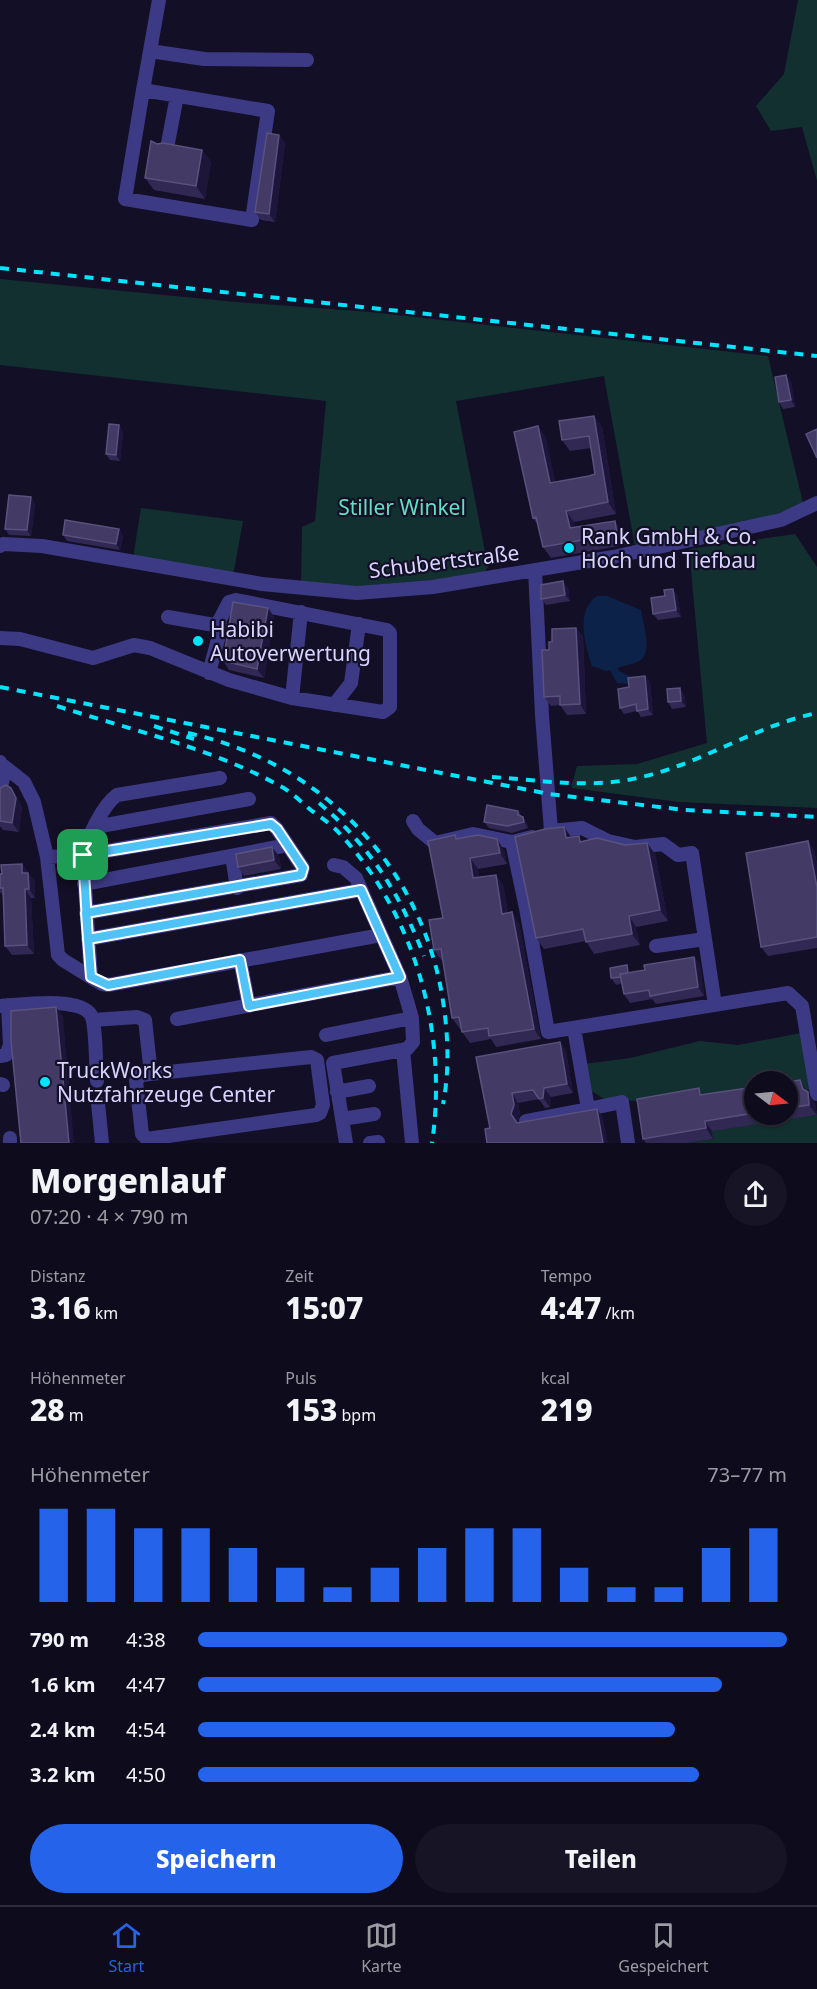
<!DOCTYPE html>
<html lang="de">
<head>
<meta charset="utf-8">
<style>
	:root { --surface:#0e0b1c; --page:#171425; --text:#f1f3f6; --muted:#9b9ba3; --line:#2e2b3b; --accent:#2563eb }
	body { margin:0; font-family:"Noto Sans",sans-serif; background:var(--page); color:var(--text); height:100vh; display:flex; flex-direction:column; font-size:22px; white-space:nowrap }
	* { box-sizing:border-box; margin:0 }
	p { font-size:20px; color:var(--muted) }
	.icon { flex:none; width:33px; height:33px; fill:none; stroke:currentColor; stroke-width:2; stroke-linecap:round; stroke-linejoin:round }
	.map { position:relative; height:1143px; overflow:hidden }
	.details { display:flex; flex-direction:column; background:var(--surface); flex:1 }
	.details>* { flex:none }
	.needle { width:39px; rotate:106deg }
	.buttons { position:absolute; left:744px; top:1071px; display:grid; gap:12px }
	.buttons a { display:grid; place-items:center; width:54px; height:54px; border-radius:50%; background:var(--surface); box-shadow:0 2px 4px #0004,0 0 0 2px var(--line); font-size:30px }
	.pin { position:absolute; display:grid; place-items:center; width:51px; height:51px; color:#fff; margin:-26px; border-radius:12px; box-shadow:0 3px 9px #0006 }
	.round { display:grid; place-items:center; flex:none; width:63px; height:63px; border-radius:32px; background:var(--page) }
	.head { display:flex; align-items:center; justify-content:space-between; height:102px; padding:0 30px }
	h1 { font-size:33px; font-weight:800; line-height:45px }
	.figures { display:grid; grid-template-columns:repeat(3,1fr); gap:9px; height:102px; padding:6px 30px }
	.figures div { display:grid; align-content:center }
	.figures b { font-size:30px; font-weight:800 }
	.figures small { font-size:16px; font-weight:400 }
	.figures p { font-size:16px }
	.chart { height:168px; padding:12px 30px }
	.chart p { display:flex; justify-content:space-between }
	.chart svg { width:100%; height:108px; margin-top:6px; stroke:var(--accent); stroke-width:6 }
	.button { display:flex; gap:12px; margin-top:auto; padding:12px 30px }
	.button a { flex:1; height:69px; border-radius:36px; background:var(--accent); color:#fff; font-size:24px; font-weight:800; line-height:69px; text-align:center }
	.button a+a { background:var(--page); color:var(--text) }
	ul { padding:0 30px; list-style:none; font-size:20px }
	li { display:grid; grid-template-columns:96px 72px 1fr; align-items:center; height:45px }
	li i { height:15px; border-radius:8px; background:var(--accent) }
	.tabs { display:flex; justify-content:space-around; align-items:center; height:84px; border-top:2px solid var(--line); background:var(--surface); font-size:16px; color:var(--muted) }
	.tabs a { display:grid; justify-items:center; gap:3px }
	.tabs .on { color:var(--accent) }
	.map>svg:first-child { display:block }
</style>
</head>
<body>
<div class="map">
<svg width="817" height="1143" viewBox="0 0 817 1143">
	<rect width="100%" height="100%" fill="#130f26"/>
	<!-- green -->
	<path fill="#12302f" d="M798 0H817V181L802 127 771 131 756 106 784 74Z
		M0 279 236 302 370 312 768 356 803 503 777 514 635 547 604 376 456 401 488 567 482 576 359 586 301 584 302 527 315 521 326 401 0 365Z
		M141 508 243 521 233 576 133 558Z
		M795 534 817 567V808L679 802 571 788 577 766 637 764 707 743 689 549Z
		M801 1033 813 1089 788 1093V1082H754V1098L644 1109 636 1101 604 1099 590 1090 584 1064 630 1058 700 1041 738 1045Z
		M817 1115V1143H688L713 1139 711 1129Z"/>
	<!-- water -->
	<path fill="#0c2248" d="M597 596H607L641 610C643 623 652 649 642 659 637 664 625 665 618 668L619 671 634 678 629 684 617 683 610 670 606 671 592 666C585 646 575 610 597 596Z"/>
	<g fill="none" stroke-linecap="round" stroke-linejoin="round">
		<!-- minor -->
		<path stroke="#3d3a85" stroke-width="14" d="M159 0 150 51 204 59 307 60
			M143 90 125 199 252 220 268 111 143 90 150 51
			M167 148 177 96
			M0 546 3 544 42 546 262 584 357 593 433 587 613 557 781 520 817 503
			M535 570 542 715 551 831 582 828 608 841 635 847 663 844 678 855 692 853 715 1005
			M168 617 220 626 221 628 209 673
			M0 638 20 639 93 658 134 645 150 648 229 680 292 698 383 712 390 707V633L387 630 236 600 229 602 217 625
			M292 698 301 612
			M334 705 351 683 359 624
			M0 762 3 779 0 790
			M1 764 24 782 34 802 47 857 58 955 63 960 102 984 108 985 381 935
			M413 821 418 829 435 843 473 834 512 842
			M95 827 249 799
			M532 837 512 842 526 908 548 1032 788 993 802 1006 817 1094
			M232 856 237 888
			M47 857 83 855 271 823 277 829 303 868 301 875 86 913
			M334 865 343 867 356 878 400 977 412 1018 413 1042 407 1049 333 1063 346 1143
			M84 884 288 845
			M88 939 361 890
			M656 946 705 939
			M240 960 249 1006
			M91 977 83 855C87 838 103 805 117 795L220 778
			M0 1006C20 1005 79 996 91 1015 96 1023 96 1069 97 1081
			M177 1019 400 977
			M93 1020 137 1017 145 1020 151 1074
			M574 1028 588 1109 622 1102 628 1143
			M326 1035 412 1018
			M403 1050 412 1143
			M0 1056 6 1055 10 1045 8 1005
			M311 1057 317 1060 323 1105 320 1113 316 1115 147 1139 142 1134 136 1081 141 1075Z
			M0 1084 3 1085
			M337 1092 369 1086
			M98 1103 102 1143
			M342 1119 374 1114
			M526 1121 588 1109
			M10 1143V1138
			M370 1143 378 1142"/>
		<!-- rail -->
		<path stroke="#00e5ff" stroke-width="4" stroke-dasharray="9 8" stroke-linecap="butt" d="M0 268 817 356
			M0 687 549 794 685 810 817 817
			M57 706C131 730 211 748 280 786 292 792 302 803 312 811 322 818 332 825 340 834 416 916 448 1034 432 1143
			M154 726 194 739
			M188 733C319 762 419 862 442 995 448 1030 450 1069 443 1104
			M492 777C540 780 589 789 637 778 700 765 754 726 817 713
			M319 803C370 846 400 894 424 956"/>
	</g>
	<!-- wall -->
	<path fill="#312854" d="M279 135 285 143 275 222 261 220 255 212Z
		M157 144 202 150 211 162 205 199 154 190 145 178Z
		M791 381 795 407 783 409 779 402Z
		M594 416 602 427 616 514 574 522 575 528 623 532 625 545 551 558 543 547 538 525 533 518 538 426 546 438 555 482 589 476 595 474 591 448 570 451 562 440Z
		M119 425 123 432 120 461 110 460 106 454Z
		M31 497 35 504 31 536 9 535 5 529Z
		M119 529 123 536 120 550 67 541 63 535Z
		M568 588 570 601 546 605 541 599Z
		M677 595 681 617 658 620 653 614Z
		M268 608 274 617 264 678 229 670 223 661Z
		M576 628 583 637 586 714 567 715 560 705 551 706 544 697 549 650 552 642Z
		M645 676 650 682 653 715 641 717 637 711 624 714 620 708 629 687Z
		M684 694 686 707 672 709 668 702Z
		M0 788 17 797 22 807 19 832 3 830 0 826Z
		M518 811 527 823 528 828 512 833 489 828 484 822Z
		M572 837 582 841 625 845 647 843 655 854 668 921 636 927 640 945 594 954 586 941 544 949 536 938Z
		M458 839 504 850 507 864 478 869 479 878 496 875 503 885 508 913 519 923 541 1039 496 1047 491 1039 470 1043 462 1032V1028L460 1029 452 1018 443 961H442L434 950 443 918Z
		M808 841 814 850 817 864V948L768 956 761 947Z
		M279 856 281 869 244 876 238 867Z
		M22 864 35 882V898H31L34 954 12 955 5 946 4 897 0 892V874Z
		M694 957 700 965 704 996 656 1004 652 999 630 1003 624 994 622 983 616 985 611 978 631 972 645 970Z
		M560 1042 566 1051 573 1093 551 1097 550 1107 545 1108 539 1099 518 1103 520 1114 517 1123 597 1109 603 1118 490 1128 476 1057Z
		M788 1082 807 1090 808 1093 815 1103 817 1115 712 1131 713 1139 688 1143H646L643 1139 704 1095 754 1087V1114H788Z"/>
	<!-- shaded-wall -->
	<path fill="#1d163a" d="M279 135 285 143 275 222 269 214Z
		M202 150 211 162 205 199 196 186Z
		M786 375 791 381 795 407 791 400Z
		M594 416 602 427 616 514 608 502Z
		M119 425 123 432 120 461 116 455Z
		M538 426 546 438 558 495 550 483Z
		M31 497 35 504 31 536 27 530Z
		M566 511 574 522 578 540 570 528Z
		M615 521 623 532 625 545 617 534Z
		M119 529 123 536 120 550 116 544Z
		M563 581 568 588 570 601 565 595Z
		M673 589 677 595 681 617 676 610Z
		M268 608 274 617 264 678 257 669Z
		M576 628 583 637 586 714 580 704Z
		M645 676 650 682 653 715 648 709Z
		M680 688 684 694 686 707 681 701Z
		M11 788 17 797 22 807 19 832 12 823Z
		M523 817 527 823 528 828 524 822Z
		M564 827 572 838H566Z
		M497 839 504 850 507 864 500 853Z
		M808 841 814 850 817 864V887Z
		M647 843 655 854 668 921 660 910Z
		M272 847 279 856 281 869 274 860Z
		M470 858 478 869 481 889 473 878Z
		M22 864 35 882V898L29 889 22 873Z
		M496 875 503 885 510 924 502 914Z
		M25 889 31 898 34 954 27 945Z
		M512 912 519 923 541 1039 534 1029Z
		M629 916 636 927 640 945 632 934Z
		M694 957 700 965 704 996 698 987Z
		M56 1007 63 1016 74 1143H69Z
		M560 1042 566 1051 573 1093 567 1084Z
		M800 1080 815 1103 817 1115 809 1105 803 1089Z
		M544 1088 551 1097 550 1107 543 1098Z
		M512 1093 518 1103 520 1114 517 1123 511 1114Z
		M597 1109 603 1118 608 1143H603Z
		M705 1121 712 1131 713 1139 706 1128Z"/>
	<!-- building -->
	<path fill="#433a66" stroke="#5a527e" stroke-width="1.5" d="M267 133 279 135 269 214 255 212Z
		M151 141 157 144 163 143 202 150 196 186 145 178Z
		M786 375 791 400 779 402 775 377Z
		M594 416 608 502 566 511 570 528 615 521 617 534 543 547 536 517 533 518 514 432 538 426 550 483 589 476 595 474 589 436 562 440 559 421Z
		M109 424 119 425 116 455 106 454Z
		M817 429V458L806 434Z
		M9 495 31 497 27 530 5 529Z
		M65 520 119 529 116 544 63 535Z
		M563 581 565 595 541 599V585Z
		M673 589 676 610 653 614 651 598 665 596 664 590Z
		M233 602 268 608 257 669 223 661Z
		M576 628 580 704 560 705V696L544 697 542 650H549V642H552V629Z
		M645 676 648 709 637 711 636 704 620 708 618 689 629 687 628 678Z
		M680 688 681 701 668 702 667 689Z
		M6 785 11 788 16 798 12 823 0 821V788Z
		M487 805 518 811V815L523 817 524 822 507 826 484 822Z
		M564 827 566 838 579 836 580 842 597 838 625 845 647 843 660 910 629 916 632 934 586 942 583 929 536 938 515 837 545 829Z
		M455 835 456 839 478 835 497 839 500 853 470 858 473 878 496 875 502 914 512 912 534 1029 489 1036 488 1028 462 1032 459 1017 452 1018 441 949 434 950 429 920 443 918 428 841Z
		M808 841 817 887V937L761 947 746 853Z
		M272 847 274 860 238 867 236 854Z
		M22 864V873H28L29 889H25L27 945 5 946 3 888H0V874H2L1 865Z
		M694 957 698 987 650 996 649 990 624 994 620 974 645 970 644 965Z
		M627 965 628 973 620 974 621 977 611 978 610 968Z
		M56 1007 69 1143H21L11 1041V1011Z
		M560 1042 567 1084 544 1088 543 1098 539 1099 533 1090 512 1093 514 1105 511 1114 517 1123 597 1109 603 1143H487L485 1129 490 1128 476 1057Z
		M800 1080 803 1089 808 1092 809 1105 788 1108V1082Z
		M754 1087V1113L705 1121 706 1128 643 1139 637 1099 699 1088 700 1095Z"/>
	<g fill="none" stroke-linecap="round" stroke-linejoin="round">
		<defs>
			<path id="route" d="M83 855 88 939 361 890 400 977 249 1006 240 960 108 985 91 977 86 913 301 875 303 868 277 829 271 824 83 855"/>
		</defs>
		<!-- route casing -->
		<use href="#route" stroke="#fff" stroke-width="12"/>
		<!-- route -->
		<use href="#route" stroke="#4fc3f7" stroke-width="8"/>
	</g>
	<!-- markers -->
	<g fill="#00e5ff" stroke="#130f26" stroke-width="2">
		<circle cx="569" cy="548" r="6"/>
		<circle cx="198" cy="641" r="6"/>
		<circle cx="45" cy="1082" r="6"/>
	</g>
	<g text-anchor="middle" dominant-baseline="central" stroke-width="4.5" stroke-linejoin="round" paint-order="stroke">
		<!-- park labels -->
		<g font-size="21" fill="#5fe0c0" stroke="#130f26">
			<text x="402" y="507">Stiller Winkel</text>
		</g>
		<!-- poi labels -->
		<g font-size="21" fill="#d9d4ff" stroke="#130f26" text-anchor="start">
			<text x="581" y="536">Rank GmbH &amp; Co.<tspan x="581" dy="24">Hoch und Tiefbau</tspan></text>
			<text x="210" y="629">Habibi<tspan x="210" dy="24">Autoverwertung</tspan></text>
			<text x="57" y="1070">TruckWorks<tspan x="57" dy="24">Nutzfahrzeuge Center</tspan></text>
		</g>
		<!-- street labels -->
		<g font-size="21" fill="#d9d4ff" stroke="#130f26">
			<text transform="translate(444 561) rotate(-7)">Schubertstraße</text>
		</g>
	</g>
</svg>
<div class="buttons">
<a><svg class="needle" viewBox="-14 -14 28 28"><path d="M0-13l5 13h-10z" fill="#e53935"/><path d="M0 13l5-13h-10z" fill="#9b9ba3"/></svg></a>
</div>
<div class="pin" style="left:83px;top:855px;background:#1e9e55"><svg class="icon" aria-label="arrive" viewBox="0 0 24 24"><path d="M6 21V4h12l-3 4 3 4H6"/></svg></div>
</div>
<section class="details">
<div class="head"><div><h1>Morgenlauf</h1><p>07:20 · 4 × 790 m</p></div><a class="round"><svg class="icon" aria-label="share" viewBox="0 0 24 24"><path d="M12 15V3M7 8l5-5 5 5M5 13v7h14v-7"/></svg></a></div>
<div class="figures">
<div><p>Distanz</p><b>3.16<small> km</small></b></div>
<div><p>Zeit</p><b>15:07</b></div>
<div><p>Tempo</p><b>4:47<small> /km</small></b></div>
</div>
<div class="figures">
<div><p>Höhenmeter</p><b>28<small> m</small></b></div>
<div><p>Puls</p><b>153<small> bpm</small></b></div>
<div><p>kcal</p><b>219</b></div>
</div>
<div class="chart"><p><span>Höhenmeter</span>73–77 m</p>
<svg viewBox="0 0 160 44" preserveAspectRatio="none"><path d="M5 44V6M15 44V6M25 44V14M35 44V14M45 44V22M55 44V30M65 44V38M75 44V30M85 44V22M95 44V14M105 44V14M115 44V30M125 44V38M135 44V38M145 44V22M155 44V14"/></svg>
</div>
<ul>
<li><b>790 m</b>4:38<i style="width:100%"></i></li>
<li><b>1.6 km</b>4:47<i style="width:89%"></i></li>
<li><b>2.4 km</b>4:54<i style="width:81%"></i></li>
<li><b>3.2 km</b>4:50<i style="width:85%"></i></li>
</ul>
<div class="button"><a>Speichern</a><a>Teilen</a></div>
</section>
<nav class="tabs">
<a class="on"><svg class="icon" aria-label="home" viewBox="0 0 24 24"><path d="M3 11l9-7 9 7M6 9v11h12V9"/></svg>Start</a>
<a><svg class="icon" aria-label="map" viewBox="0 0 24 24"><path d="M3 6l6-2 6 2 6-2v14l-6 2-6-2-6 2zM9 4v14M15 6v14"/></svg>Karte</a>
<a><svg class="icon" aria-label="saved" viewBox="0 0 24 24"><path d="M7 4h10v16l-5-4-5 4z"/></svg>Gespeichert</a>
</nav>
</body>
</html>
